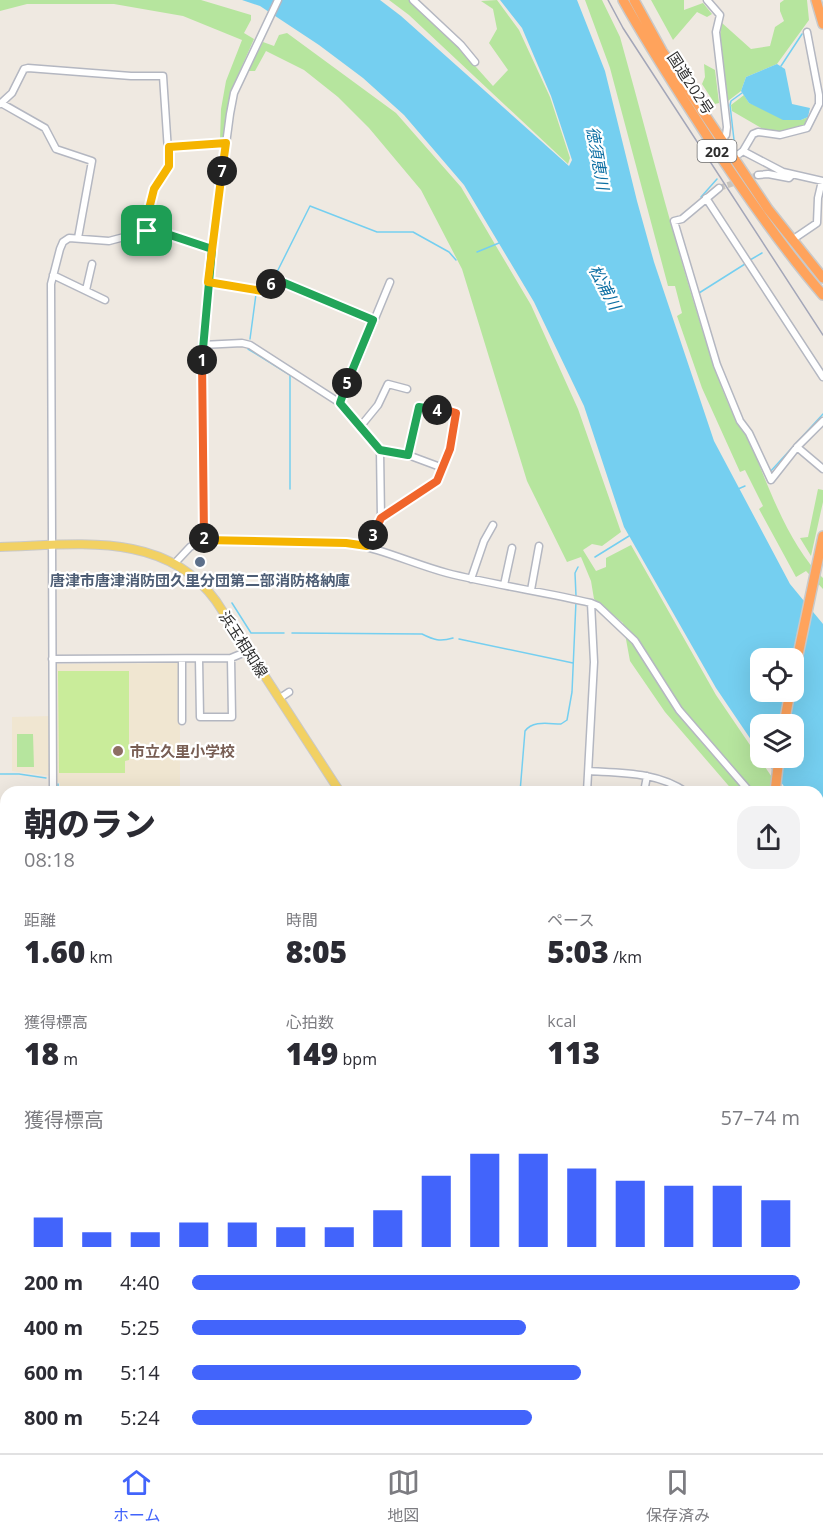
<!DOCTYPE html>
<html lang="ja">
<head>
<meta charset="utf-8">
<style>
	:root { --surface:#fff; --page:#f2f2f3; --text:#2b2b33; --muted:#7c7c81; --line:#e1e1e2; --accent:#4264fb }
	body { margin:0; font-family:"Open Sans","Noto Sans JP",sans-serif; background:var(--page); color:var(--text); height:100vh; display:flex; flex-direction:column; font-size:22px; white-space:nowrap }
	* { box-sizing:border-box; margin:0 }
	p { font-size:20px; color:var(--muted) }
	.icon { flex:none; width:33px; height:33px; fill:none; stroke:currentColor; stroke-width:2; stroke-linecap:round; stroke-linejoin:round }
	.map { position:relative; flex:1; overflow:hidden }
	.sheet { position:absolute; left:0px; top:786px; width:824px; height:668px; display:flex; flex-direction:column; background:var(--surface); border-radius:18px 18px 0 0; box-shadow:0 6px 24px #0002 }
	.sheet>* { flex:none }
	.buttons { position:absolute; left:750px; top:648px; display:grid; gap:12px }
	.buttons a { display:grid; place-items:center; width:54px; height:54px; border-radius:12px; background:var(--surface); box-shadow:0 6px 24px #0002; font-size:30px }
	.pin { position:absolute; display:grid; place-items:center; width:51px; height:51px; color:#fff; margin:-26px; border-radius:12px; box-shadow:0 3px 9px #0006 }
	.km { position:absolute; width:30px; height:30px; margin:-15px; border-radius:50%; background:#222; color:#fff; font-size:16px; line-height:30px; text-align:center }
	.round { display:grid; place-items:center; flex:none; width:63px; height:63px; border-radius:18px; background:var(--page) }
	.headline { display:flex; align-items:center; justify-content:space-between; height:102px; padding:0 24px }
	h1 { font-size:33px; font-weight:800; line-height:45px }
	.stats { display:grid; grid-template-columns:repeat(3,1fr); gap:9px; height:102px; padding:6px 24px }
	.stats div { display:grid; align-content:center }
	.stats b { font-size:30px; font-weight:800 }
	.stats small { font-size:16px; font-weight:400 }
	.stats p { font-size:16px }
	.chart { height:168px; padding:12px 24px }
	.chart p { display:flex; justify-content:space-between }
	.chart svg { width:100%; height:108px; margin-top:6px; stroke:var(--accent); stroke-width:6 }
	ul { padding:0 24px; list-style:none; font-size:20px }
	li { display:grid; grid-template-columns:96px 72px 1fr; align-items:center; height:45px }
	li i { height:15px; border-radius:8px; background:var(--accent) }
	.tab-bar { display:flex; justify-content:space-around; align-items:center; height:84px; border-top:2px solid var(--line); background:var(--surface); font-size:16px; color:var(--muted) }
	.tab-bar a { display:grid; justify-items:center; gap:3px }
	.tab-bar .selected { color:var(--accent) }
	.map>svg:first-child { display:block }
</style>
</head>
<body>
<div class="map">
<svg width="823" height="1453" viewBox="0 0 823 1453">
	<rect width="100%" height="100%" fill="#efe9e1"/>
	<!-- education -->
	<path fill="#f0e6d1" d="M180 663V787H137L131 792H60V783L56 782V664Z
		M51 716V776L12 771V717Z"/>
	<!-- green -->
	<path fill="#b6e59e" d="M0 0H201L251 15V20L244 33 254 39 231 91 224 139 220 140 221 109 226 81 242 40 183 16 114 4H27L0 11Z
		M389 0H411L459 48 493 86 508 70 489 43 497 29 493 9 481 1 497 0 519 30 550 97 570 158 568 164 409 15Z
		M585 0H602L620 37C648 137 673 239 705 338 715 366 727 413 747 434 765 478 788 546 823 578V589L806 571 796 577 759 509 763 506 745 470 740 472 702 388 677 316 682 313 675 286H668L610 68Z
		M651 0H684V10L703 3 712 14 707 17 697 12 673 40Z
		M784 0H807L809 20 777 64 746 77 741 91 728 101 720 35 722 23 751 49 770 46 775 27 784 21 780 11V3Z
		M287 33 396 113 461 187 531 305 578 409 621 532 602 546 592 544 583 550 596 571 606 567V558L631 545 716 695 782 792H758L749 786 745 792H734L665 712 630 661 623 623 594 599 591 581 581 557 567 562 527 481 462 269 421 190 369 128 338 97 304 70 266 51 255 71H248L263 42 274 46 279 35Z
		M704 64 715 70 719 103 715 104 702 84 705 77Z
		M744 95 749 103 801 120 808 117 806 126 778 134 763 129 732 111 731 105Z
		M818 489 823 490V502L811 556 800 538 808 537Z
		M17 734H33L34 767H17Z
		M823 1112V1204L818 1179V1113Z
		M6 1329V1448H607L609 1453H0V1330Z"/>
	<!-- pitch -->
	<path fill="#c9ec9a" d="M58 671H129V760L125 761V773H59Z"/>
	<!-- water -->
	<path fill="#75cff0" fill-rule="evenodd" d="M242 0H380L401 16 569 166 572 160 551 96 522 28 500 0H577L605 71 637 201 654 262 714 441 790 584 823 624V826L818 821V792H788L764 758H794V724H760V753L716 688 624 527 584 406 534 302 464 185 404 115 363 78 319 45 260 6ZM760 658H794V692H760Z
		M777 64 785 69 792 104 810 108 808 117 801 120H783L749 103 741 91 746 77Z"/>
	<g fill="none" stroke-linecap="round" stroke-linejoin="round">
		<!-- stream -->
		<path stroke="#75cff0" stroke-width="1.5" d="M781 66 802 34
			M734 140 730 105 731 101 742 93
			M701 197 717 179
			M477 252 499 243
			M750 260 762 253
			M259 286 274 278 310 206 377 232H413L449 252 456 260
			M699 293 745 264
			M250 339 256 294
			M248 349 290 375V489
			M769 473 823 414
			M738 489 745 486
			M595 557 629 536
			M576 596 575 573 578 567
			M232 603 251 633H284
			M292 633 422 634C434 640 440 642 453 638
			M459 639 573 663
			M0 774H19L46 778
			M58 792V784
			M134 792 138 789H327L328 792
			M520 792 525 731C533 720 549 724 561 724L567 720 572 692 576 601
			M0 873H6
			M0 1025 6 1030
			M818 1086 823 1091
			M3 1188 6 1187
			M667 1448 669 1453"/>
		<!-- minor-tunnel -->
		<path stroke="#c8c4bd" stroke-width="6" stroke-dasharray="6 3" stroke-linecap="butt" d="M719 188 758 175"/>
		<defs>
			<path id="minor" d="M413 0 461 45 475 62
				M707 0 720 15 716 32 727 127 726 135 721 140
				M1 103 45 128 56 149 92 161 78 238
				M0 104 12 93 24 69 28 68 131 76H163L169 166 154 189 148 213 147 231
				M169 147 226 143
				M743 151 783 172 823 181
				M731 155 739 154 743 151 753 134 758 132 780 135 807 128 819 104V95L807 32
				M758 175 768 174 789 178 791 176
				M719 188 682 219 674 221 717 365 740 421 749 433 771 480 797 447 823 421
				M706 198 823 377
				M792 240 817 223 818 198 822 181
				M53 275 105 300
				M208 282 262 291 276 281H282L373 320
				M86 290 92 264
				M202 345 242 343 250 345 340 403 380 450 381 518 367 546
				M340 403 390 282
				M360 427 378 405 388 384 407 389
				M797 447 823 469
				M380 450 408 455 443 468
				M381 518 437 481 450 449 456 413C444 409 432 409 419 407L408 455
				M204 540 202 345 212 249 230 114 234 93 278 0
				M175 563 190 547 204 540 346 543C381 548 413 564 447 573 495 585 544 592 591 603L598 606 635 641 679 710 750 792
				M471 579 484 541 493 525
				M504 585 512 548
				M531 590 539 546
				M52 659 231 658 248 651
				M182 659V721
				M199 659 200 717H232L231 658
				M280 698 289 692
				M589 771C622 773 658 772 686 792
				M53 792 51 284 60 249 63 242 69 238 109 241 147 231 163 233 212 249
				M587 792 594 662 591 603
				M644 792 647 776
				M818 845 823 848
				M0 867H6
				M818 884 823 887
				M818 913 823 908
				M0 1004 6 1009
				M818 1079 823 1085
				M818 1106 823 1105
				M0 1185 6 1183
				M818 1378 823 1373
				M0 1389 6 1391
				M97 1448 98 1453
				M651 1448 656 1453
				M814 1448 823 1451
				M776 1453 778 1448"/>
			<path id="major" d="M0 547C77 545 165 530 216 601L340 792
				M818 1320 823 1324"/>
			<path id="highway" d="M623 0C649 47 678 91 707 136 743 191 780 245 823 295
				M634 0 662 51 768 209 823 278
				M816 0 823 24
				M794 674 823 536
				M784 724 790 692
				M775 792 779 758
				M818 1219 823 1244"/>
		</defs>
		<!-- minor casing -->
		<use href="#minor" stroke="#b4b7c1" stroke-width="9"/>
		<!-- major casing -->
		<use href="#major" stroke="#c9c9c9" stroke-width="10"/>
		<!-- highway casing -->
		<use href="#highway" stroke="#c9c9c9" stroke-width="12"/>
		<!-- minor -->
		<use href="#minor" stroke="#fff" stroke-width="6"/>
		<!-- major -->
		<use href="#major" stroke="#f2d163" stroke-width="8"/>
		<!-- highway -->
		<use href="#highway" stroke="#ffa35c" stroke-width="9"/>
		<!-- rail -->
		<path stroke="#a3a6b8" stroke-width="1.5" d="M608 0 623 28 823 335"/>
	</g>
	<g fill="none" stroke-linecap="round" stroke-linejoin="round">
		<defs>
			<path id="split-1" d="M147 231 164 233 212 249 202 360"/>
			<path id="split-2" d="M202 360 204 538"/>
			<path id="split-3" d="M204 538V540L346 543 367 546 373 535"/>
			<path id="split-4" d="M373 535 381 518 437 481 450 449 456 413 443 409 437 410"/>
			<path id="split-5" d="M347 383 340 403 380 450 408 455 419 407 437 410"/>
			<path id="split-6" d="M271 284 276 281 282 282 373 320 347 383"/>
			<path id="split-7" d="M222 171 208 282 262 291 271 284"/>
			<path id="split-8" d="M147 231 148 213 154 189 169 166V147L226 143 222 171"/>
		</defs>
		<!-- split-1 casing -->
		<use href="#split-1" stroke="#fff" stroke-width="12"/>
		<!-- split-2 casing -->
		<use href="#split-2" stroke="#fff" stroke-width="12"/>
		<!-- split-3 casing -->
		<use href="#split-3" stroke="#fff" stroke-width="12"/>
		<!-- split-4 casing -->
		<use href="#split-4" stroke="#fff" stroke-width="12"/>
		<!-- split-5 casing -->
		<use href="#split-5" stroke="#fff" stroke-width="12"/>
		<!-- split-6 casing -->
		<use href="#split-6" stroke="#fff" stroke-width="12"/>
		<!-- split-7 casing -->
		<use href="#split-7" stroke="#fff" stroke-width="12"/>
		<!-- split-8 casing -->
		<use href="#split-8" stroke="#fff" stroke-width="12"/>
		<!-- split-1 -->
		<use href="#split-1" stroke="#22a559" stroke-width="8"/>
		<!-- split-2 -->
		<use href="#split-2" stroke="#f0652b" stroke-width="8"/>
		<!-- split-3 -->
		<use href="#split-3" stroke="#f5b400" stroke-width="8"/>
		<!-- split-4 -->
		<use href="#split-4" stroke="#f0652b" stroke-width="8"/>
		<!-- split-5 -->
		<use href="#split-5" stroke="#22a559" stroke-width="8"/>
		<!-- split-6 -->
		<use href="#split-6" stroke="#22a559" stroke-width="8"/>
		<!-- split-7 -->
		<use href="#split-7" stroke="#f5b400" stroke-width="8"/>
		<!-- split-8 -->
		<use href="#split-8" stroke="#f5b400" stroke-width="8"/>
	</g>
	<!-- markers -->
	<circle fill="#5c6f8a" stroke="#fff" stroke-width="2" cx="200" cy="562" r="6"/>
	<circle fill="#8d6e63" stroke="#fff" stroke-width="2" cx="118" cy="751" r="6"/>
	<g text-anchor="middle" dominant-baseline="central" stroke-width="4.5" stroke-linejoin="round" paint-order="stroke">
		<!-- shield labels -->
		<rect fill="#fff" stroke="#6d6d6d" stroke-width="1.5" x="697.5" y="140" width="39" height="22" rx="4.5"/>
		<g font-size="14" font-weight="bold" fill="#2e2e2e">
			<text x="717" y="151">202</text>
		</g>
		<!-- street labels -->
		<g font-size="15" fill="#2e2e2e" stroke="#fff">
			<text transform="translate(691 83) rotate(57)">国道202号</text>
			<text transform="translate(244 644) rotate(57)">浜玉相知線</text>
		</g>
		<!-- service labels -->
		<g font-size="15" font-weight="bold" fill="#4e5e75" stroke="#fff">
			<text x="200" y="580">唐津市唐津消防団久里分団第二部消防格納庫</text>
		</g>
		<!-- education labels -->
		<g font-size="15" font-weight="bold" fill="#785e54" stroke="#fff" text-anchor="start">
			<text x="130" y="751">市立久里小学校</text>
		</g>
		<!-- water labels -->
		<g font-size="16" font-style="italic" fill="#0d6fa3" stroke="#fff">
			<text transform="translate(598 158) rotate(80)">徳須恵川</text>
			<text transform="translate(605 287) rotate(62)">松浦川</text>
		</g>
	</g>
</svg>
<div class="buttons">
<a><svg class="icon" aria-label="locate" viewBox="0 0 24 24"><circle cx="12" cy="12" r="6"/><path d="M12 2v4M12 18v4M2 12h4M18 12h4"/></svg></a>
<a><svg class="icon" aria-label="layers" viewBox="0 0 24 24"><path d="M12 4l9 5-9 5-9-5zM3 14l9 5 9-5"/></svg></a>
</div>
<div class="pin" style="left:147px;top:231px;background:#1e9e55"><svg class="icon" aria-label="arrive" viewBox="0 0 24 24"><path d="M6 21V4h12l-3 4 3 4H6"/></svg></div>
<b class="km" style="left:202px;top:360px">1</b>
<b class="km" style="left:204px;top:538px">2</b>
<b class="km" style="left:373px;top:535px">3</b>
<b class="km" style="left:437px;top:410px">4</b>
<b class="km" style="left:347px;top:383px">5</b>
<b class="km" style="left:271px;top:284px">6</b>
<b class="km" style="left:222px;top:171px">7</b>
<section class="sheet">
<div class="headline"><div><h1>朝のラン</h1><p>08:18</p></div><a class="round"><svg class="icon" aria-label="share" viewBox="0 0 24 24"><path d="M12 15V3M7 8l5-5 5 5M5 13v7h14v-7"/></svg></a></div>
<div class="stats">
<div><p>距離</p><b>1.60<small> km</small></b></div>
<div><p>時間</p><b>8:05</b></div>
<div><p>ペース</p><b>5:03<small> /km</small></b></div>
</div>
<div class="stats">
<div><p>獲得標高</p><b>18<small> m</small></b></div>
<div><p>心拍数</p><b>149<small> bpm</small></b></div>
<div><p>kcal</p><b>113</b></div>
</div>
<div class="chart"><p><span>獲得標高</span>57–74 m</p>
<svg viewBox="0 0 160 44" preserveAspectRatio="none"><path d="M5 44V32M15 44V38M25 44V38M35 44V34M45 44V34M55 44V36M65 44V36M75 44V29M85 44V15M95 44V6M105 44V6M115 44V12M125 44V17M135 44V19M145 44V19M155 44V25"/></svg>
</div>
<ul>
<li><b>200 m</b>4:40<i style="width:100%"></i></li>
<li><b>400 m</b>5:25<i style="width:55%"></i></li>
<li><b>600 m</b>5:14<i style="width:64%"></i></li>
<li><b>800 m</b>5:24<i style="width:56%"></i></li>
</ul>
</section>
</div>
<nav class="tab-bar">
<a class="selected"><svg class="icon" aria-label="home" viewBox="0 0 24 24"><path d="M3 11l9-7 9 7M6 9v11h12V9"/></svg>ホーム</a>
<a><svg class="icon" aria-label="map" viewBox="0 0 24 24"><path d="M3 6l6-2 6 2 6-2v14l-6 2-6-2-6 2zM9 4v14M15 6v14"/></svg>地図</a>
<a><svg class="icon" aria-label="saved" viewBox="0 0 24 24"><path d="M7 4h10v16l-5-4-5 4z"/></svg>保存済み</a>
</nav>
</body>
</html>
